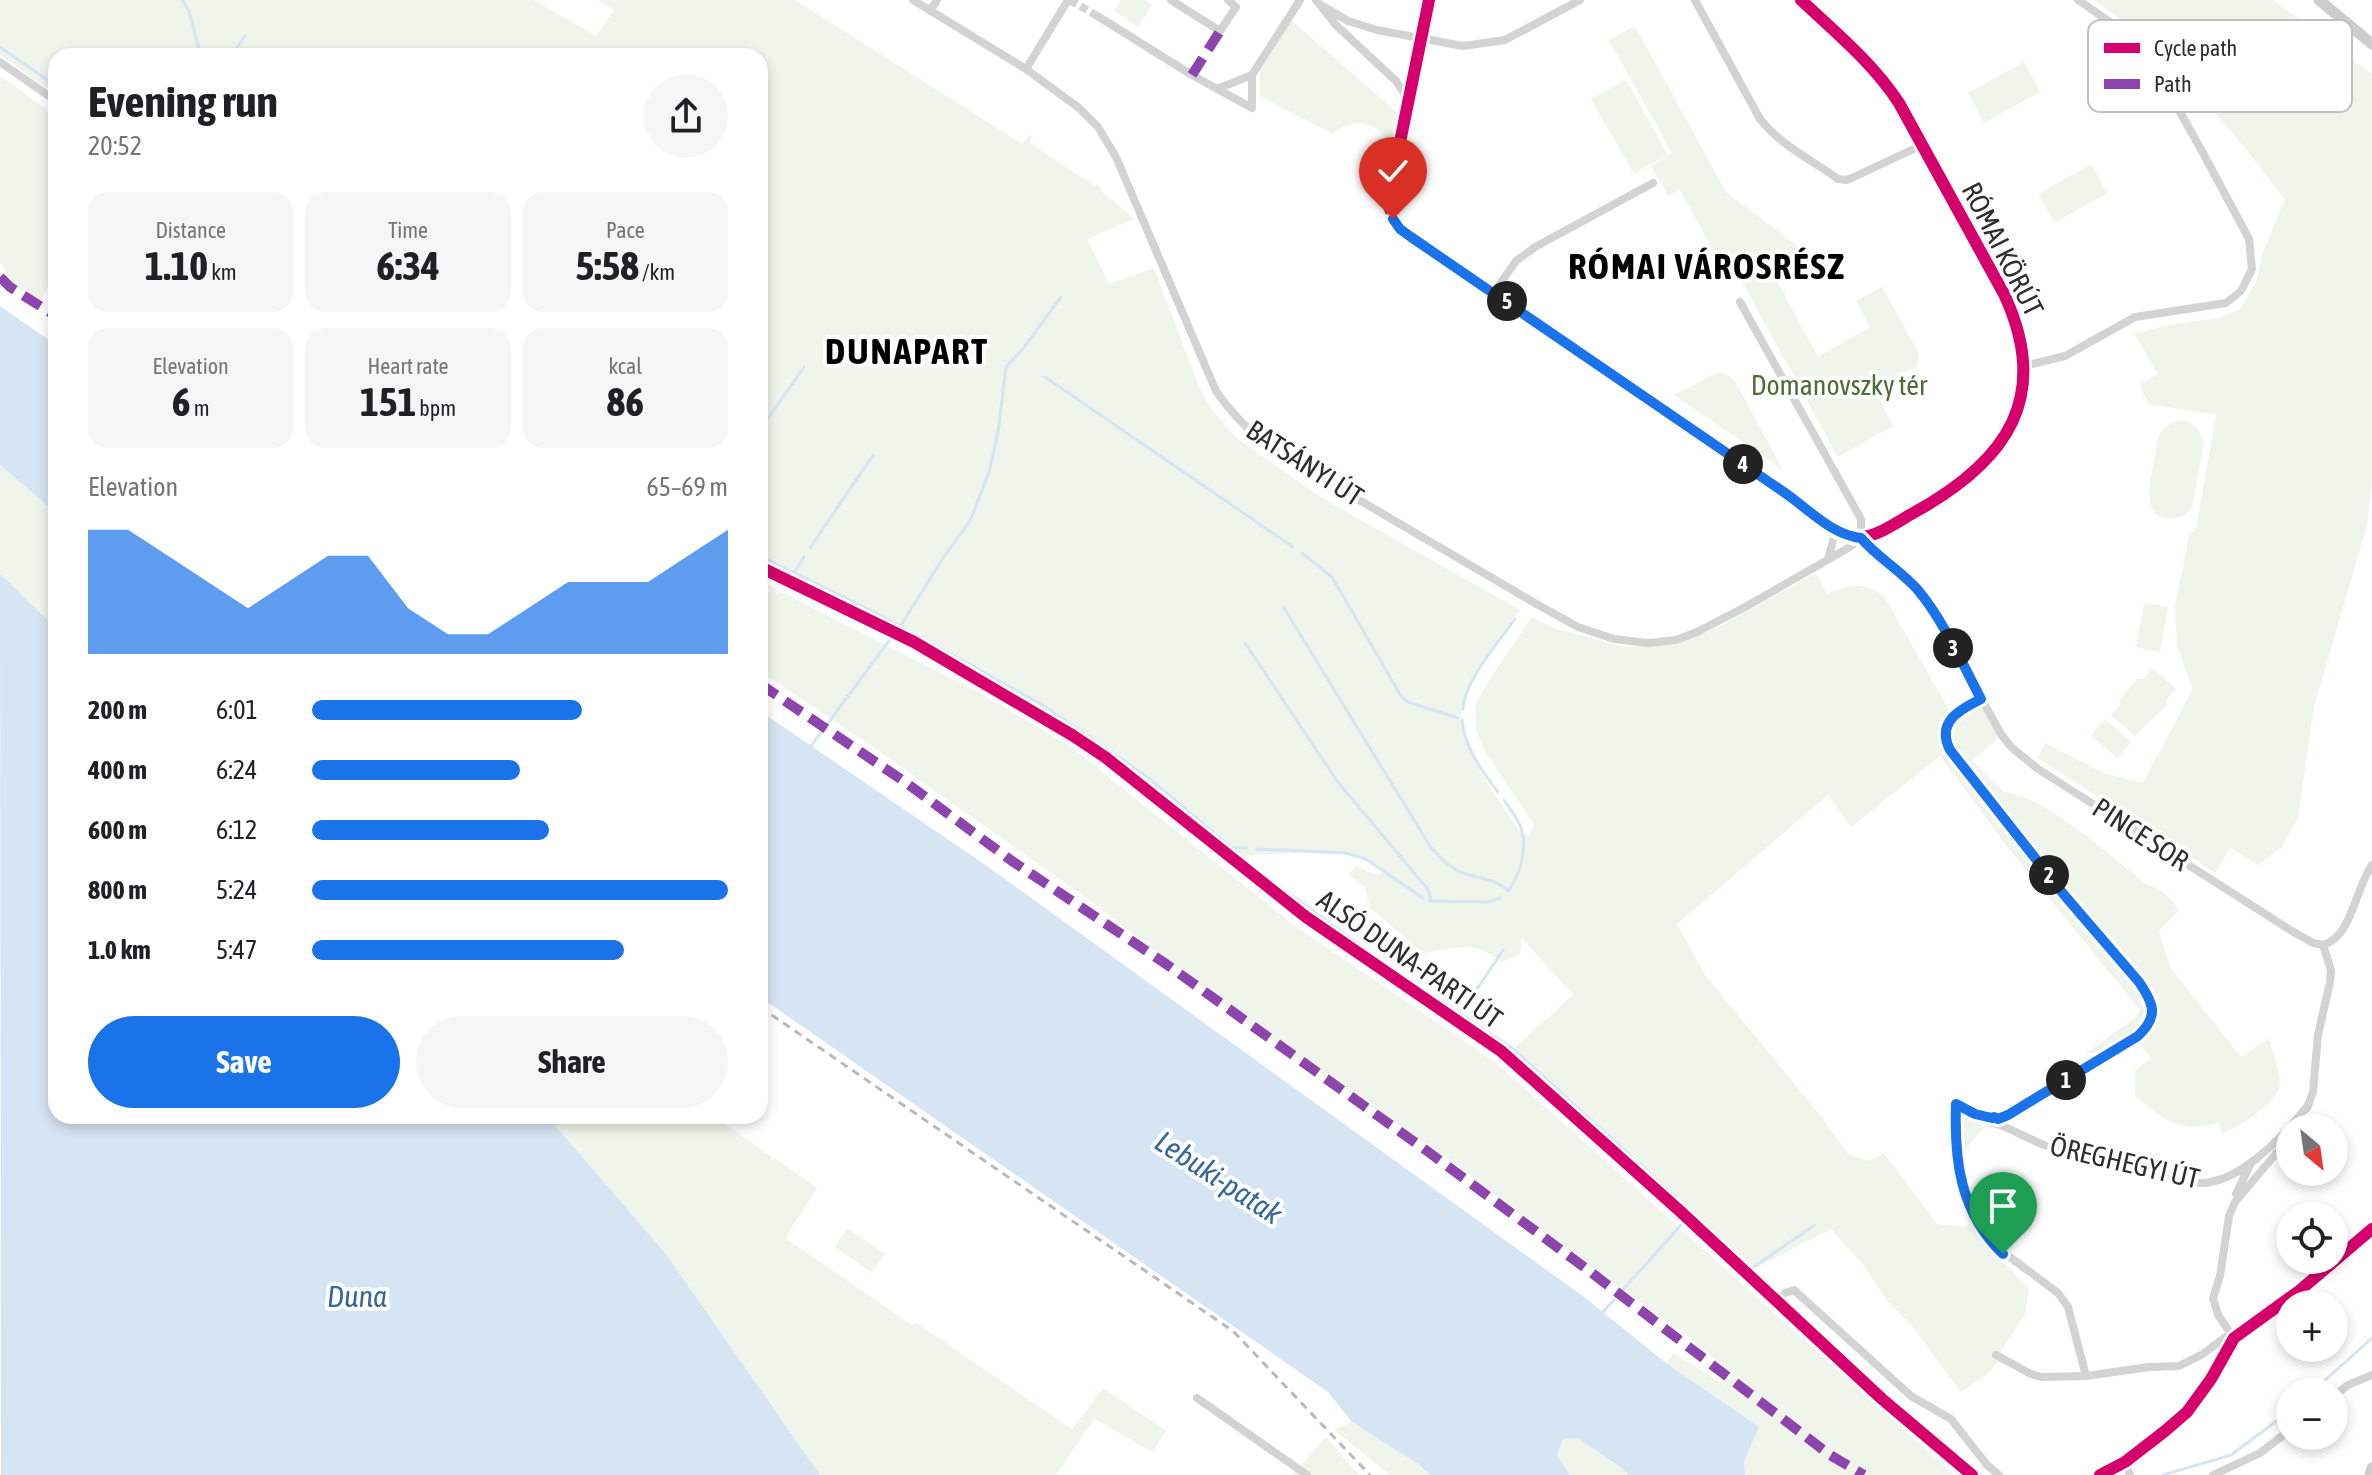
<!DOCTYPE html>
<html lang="en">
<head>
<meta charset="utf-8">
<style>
	:root { --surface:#fff; --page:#f6f6f6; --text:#202124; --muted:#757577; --accent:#1a73e8 }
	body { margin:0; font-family:"Asap Condensed",sans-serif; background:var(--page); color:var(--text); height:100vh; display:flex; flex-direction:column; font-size:30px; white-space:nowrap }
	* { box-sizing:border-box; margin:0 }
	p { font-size:26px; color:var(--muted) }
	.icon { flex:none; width:44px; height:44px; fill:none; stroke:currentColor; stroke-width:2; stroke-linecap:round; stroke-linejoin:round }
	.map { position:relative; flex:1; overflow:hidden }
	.drawer { position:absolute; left:48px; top:48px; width:720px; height:1076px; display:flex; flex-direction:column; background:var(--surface); border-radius:24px; box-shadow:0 4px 12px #0003 }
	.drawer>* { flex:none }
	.needle { width:52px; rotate:151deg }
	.fabs { position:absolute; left:2276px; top:1114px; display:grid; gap:16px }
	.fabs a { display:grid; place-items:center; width:72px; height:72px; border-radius:50%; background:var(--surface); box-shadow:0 4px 12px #0003; font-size:40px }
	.pin { position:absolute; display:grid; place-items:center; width:68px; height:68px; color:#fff; margin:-82px -34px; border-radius:50% 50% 50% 0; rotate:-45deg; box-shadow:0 0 8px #0007 }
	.pin .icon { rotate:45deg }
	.km { position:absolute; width:40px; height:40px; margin:-20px; border-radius:50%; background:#222; color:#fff; font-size:22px; line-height:40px; text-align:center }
	.round { display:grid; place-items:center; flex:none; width:84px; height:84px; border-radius:42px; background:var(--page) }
	.summary { display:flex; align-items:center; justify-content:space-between; height:136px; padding:0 40px }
	h1 { font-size:44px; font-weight:700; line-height:60px }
	.stats { display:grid; grid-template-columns:repeat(3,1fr); gap:12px; height:136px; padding:8px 40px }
	.stats div { display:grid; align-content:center; border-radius:20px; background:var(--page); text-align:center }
	.stats b { font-size:40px; font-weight:700 }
	.stats small { font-size:22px; font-weight:400 }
	.stats p { font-size:22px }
	.chart { height:224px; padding:16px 40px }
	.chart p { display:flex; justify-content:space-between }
	.chart svg { width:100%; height:144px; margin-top:8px; fill:var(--accent); opacity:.7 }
	.button { display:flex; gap:16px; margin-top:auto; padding:16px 40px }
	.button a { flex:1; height:92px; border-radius:48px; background:var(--accent); color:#fff; font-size:32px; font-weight:700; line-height:92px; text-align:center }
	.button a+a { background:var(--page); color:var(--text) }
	ul { padding:0 40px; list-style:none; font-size:26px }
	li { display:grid; grid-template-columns:128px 96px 1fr; align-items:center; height:60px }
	li i { height:20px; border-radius:10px; background:var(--accent) }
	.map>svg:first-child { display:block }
</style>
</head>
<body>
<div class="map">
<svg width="2372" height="1475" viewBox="0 0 2372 1475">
	<rect width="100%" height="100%" fill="#fff"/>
	<!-- green -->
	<path fill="#eff5eb" d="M0 0H534L596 36 614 10 598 0H795L1022 144 1029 135 1032 137 1030 143 1094 186 1096 184 1101 187 1100 190 1135 219 1087 239 1109 284 1154 268 1197 382 1210 407 1235 437 1322 498 1520 610C1502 636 1474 669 1464 699 1450 740 1498 797 1519 831L1529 836 1534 824 1486 754 1476 730 1475 705 1491 677 1532 617 1553 628 1625 647 1671 645 1717 628 1816 573 1827 594C1847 585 1865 581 1884 596L1953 717 1980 704 1999 738 1972 761 2004 792C2044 795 2113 858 2146 884 2162 888 2169 897 2179 910L2159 931 2170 967 2241 1057 2269 1038C2271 1047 2281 1077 2280 1083 2278 1104 2240 1125 2223 1134L2218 1123C2178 1134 2166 1120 2135 1096V1071L2151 1058 2141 1045 2085 1054 2137 1016 2140 1010 2009 849 1940 756 1851 827 1828 795 1677 924 1705 975 1825 1121 1848 1154 1869 1161 1884 1153 1937 1224 1966 1227 1970 1224 2029 1290 2025 1315 2001 1351 1999 1360 1986 1375 1961 1392 1912 1326 1888 1302 1864 1266 1831 1229 1750 1271 1511 1051 1573 995 1522 938 1520 954 1502 962C1471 940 1459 947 1423 953L1370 908 1365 887 1348 874 1357 866 1372 874H1380L1381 871 1358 857 1332 851 1237 856 1141 776 1001 687 909 636 809 587 760 558V56H56V94L0 55Z
		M1121 0H1145L1152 5 1138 27 1114 11Z
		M2094 0H2273L2372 74V482L2367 525 2314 707 2298 818 2281 848 2258 865 2230 848 2215 873 2038 758 2045 743 2103 773 2143 783 2193 689 2177 646 2175 606 2189 536 2196 529 2216 415 2149 404 2139 385 2158 374 2134 333 2180 323 2217 318 2240 309 2257 280 2262 255 2285 199 2236 137 2152 42Z
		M1291 20 1400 115 1393 151 1390 150C1384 122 1352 115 1333 134L1260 96V72Z
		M1635 26 1726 192 1807 253 1813 263 1778 283 1818 357 1870 327 1856 301 1882 287 1919 353 1917 366 1874 389 1893 426 1838 457 1740 278 1730 281 1680 190 1668 196 1651 166 1672 153 1609 40Z
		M2024 62 2040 92 1984 123 1968 93Z
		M0 76 56 116V291L48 287 39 302 15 286 0 262Z
		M1626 80 1668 155 1634 174 1591 99Z
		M2091 164 2107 193 2054 223 2038 194Z
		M1716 373H1725L1735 381 1783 470 1674 395Z
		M2186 420 2198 429 2204 443 2192 507 2184 516C2139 529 2149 487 2154 461 2156 453 2156 442 2159 435 2165 424 2175 421 2186 420Z
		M0 465 56 513V628L0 574Z
		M760 581 980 693 1071 747 1295 926 1495 1062 1954 1475H1745L1744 1461 1759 1427 1666 1363 1674 1353 1724 1385 1732 1374 1689 1337 1551 1239 1453 1162 1259 1032 1089 900 876 749 760 671Z
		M2144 603 2168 607 2160 652 2136 647Z
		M2153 668 2176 689 2166 700 2167 705 2135 736 2111 715 2120 705V699L2137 679H2143Z
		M2105 719 2131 742 2117 758 2091 735Z
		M1963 1115 1978 1120 1984 1128 1959 1156 1958 1119Z
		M547 1116H713L771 1156 770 1159 773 1160 774 1158 815 1186 819 1185 785 1238 912 1325 916 1323 1072 1429 1103 1388 1166 1431 1152 1452 1095 1419 1056 1475H820L666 1254Z
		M847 1228 885 1254 872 1273 835 1247Z
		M1352 1422 1420 1465 1430 1475H1390L1334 1430Z
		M1326 1437 1359 1475H1292Z
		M1578 1438 1622 1468 1628 1475H1570L1557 1455 1563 1439Z"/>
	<!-- water -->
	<path fill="#d6e5f3" d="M0 306 56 345V513L0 465Z
		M0 574 56 628V1116H547L666 1254 820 1475H1Z
		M760 711 984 864 1584 1297 1666 1363 1759 1427 1744 1461 1745 1475H1628L1622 1468 1578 1438 1563 1439 1557 1455 1570 1475H1430L1420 1465 1352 1422 1328 1392 760 997Z"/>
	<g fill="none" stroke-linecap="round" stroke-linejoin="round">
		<!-- stream -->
		<path stroke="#d6e5f3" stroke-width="3" d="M182 0 189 11 200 53 203 55
			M0 47 56 86
			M231 56 245 36
			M1045 377 1293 547
			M760 430 804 367
			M810 548 873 455
			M1302 553 1332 577 1401 696 1408 702 1458 718
			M760 556 882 616 1044 706 1146 776 1269 879 1390 967 1506 1044
			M794 573 804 557
			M1284 608 1430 846C1441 858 1450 869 1466 874 1480 879 1497 879 1508 891 1520 875 1528 848 1521 828 1518 818 1510 809 1504 800
			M901 625 943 558 970 521 989 472 998 432 1006 367 1022 350 1061 297
			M1245 643 1337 781 1426 887 1429 892 1431 901
			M1463 709C1465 680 1498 643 1515 619
			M1462 720C1465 748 1481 770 1498 792
			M811 746 894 634
			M1231 847 1247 848
			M1257 849 1345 853 1366 859 1423 898
			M1429 901 1488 902 1500 898
			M1461 1013 1503 950
			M1510 1046 1692 1212 1889 1398 1981 1475
			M1752 1268 1815 1225
			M1603 1312 1681 1225
			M2312 1392 2372 1338
			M2163 1475 2231 1455 2290 1411"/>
		<!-- street-tunnel -->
		<path stroke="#d5d5d5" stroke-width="8" stroke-dasharray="8 4" stroke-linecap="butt" d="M1070 0 1099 17"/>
		<!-- street -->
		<path stroke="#d3d3d3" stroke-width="8" d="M913 0 1026 69 1079 108 1098 127 1116 157 1216 391C1231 413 1247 429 1267 446L1533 602 1578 627 1614 639 1648 643 1676 640 1697 632 1747 606 1850 547 1860 538
			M1171 0 1220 31 1236 7 1228 0
			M1316 0 1336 25 1396 81 1408 99
			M1429 0 1389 196 1390 209 1400 229 1788 495C1807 509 1830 533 1854 537 1874 540 1898 521 1915 512 2007 461 2052 397 2004 294L1899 103C1873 63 1835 32 1801 0
			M1695 0 1760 119C1780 145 1812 160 1838 179L1846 180 1854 177 1922 145
			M1321 5 1348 21 1377 30 1463 46 1505 40 1580 0
			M930 11 937 0
			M1099 17 1192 75 1252 108V75L1217 89
			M0 62 56 101
			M1026 69 1068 0
			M1252 75 1300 0
			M1494 292 1516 261 1535 247 1653 183
			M1740 302 1861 519V538
			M2024 366 2065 356 2135 317 2226 303 2241 291 2252 269 2249 239 2203 153 2148 55 2133 38 2078 0
			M1861 538 1870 549 1910 582 1920 592 1939 622 2001 734 2011 747 2038 769 2292 931 2313 943 2323 945
			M1829 556 1836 530
			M760 567 914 642 1072 735 1105 757 1306 917 1501 1051 1681 1212 1882 1399 1972 1475
			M1981 699C1959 710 1936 722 1950 750L2065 896 2139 982C2154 1004 2159 1016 2138 1036L2008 1115 1998 1119 1994 1117 1992 1118 1975 1114 1956 1104 1959 1172 1961 1186 1973 1211 1995 1246 2058 1293 2068 1307 2086 1376
			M2323 945C2352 937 2355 889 2372 865
			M2307 1108 2313 1092 2318 1035 2330 982 2331 970 2323 945
			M1992 1123C2002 1123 2033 1142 2047 1146 2076 1156 2108 1159 2138 1165 2156 1169 2173 1178 2191 1182 2234 1191 2285 1135 2309 1104
			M2236 1194 2251 1163
			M1785 1293 1794 1290 1911 1396 1951 1419 1987 1465 1999 1475
			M2234 1338 2218 1315 2213 1298 2220 1276 2229 1216 2235 1202 2290 1137
			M1996 1355 2031 1374 2041 1377 2086 1376 2149 1367 2179 1366 2203 1354 2231 1333
			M2334 1396 2348 1385 2372 1375
			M1197 1398 1307 1475
			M2125 1462 2130 1475
			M2100 1475 2125 1462 2165 1431 2187 1412 2211 1379 2234 1338 2299 1291 2372 1229
			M2213 1475 2260 1453 2290 1430"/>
		<!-- secondary -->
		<path stroke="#ccc" stroke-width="11" d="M2319 0 2372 44
			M2370 1475 2372 1468"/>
		<!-- rail -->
		<path stroke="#bababa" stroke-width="3" stroke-dasharray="8 6" stroke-linecap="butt" d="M760 1007 1233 1331 1370 1475"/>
		<!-- quiet -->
		<path stroke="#8e44ad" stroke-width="10" stroke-dasharray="20 10" stroke-linecap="butt" d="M1192 75 1220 31
			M0 277 10 287 56 316
			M760 684 905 782 1012 861 1166 964 1427 1151 1584 1267 1830 1455 1864 1475"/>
		<defs>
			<path id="cycleway" d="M1429 0 1389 196 1390 209 1400 229 1788 495C1807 509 1830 533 1854 537 1874 540 1898 521 1915 512 2007 461 2052 397 2004 294L1899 103C1873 63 1835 32 1801 0
				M760 567 914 642 1072 735 1105 757 1306 917 1501 1051 1681 1212 1882 1399 1972 1475
				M2100 1475 2125 1462 2165 1431 2187 1412 2211 1379 2234 1338 2299 1291 2372 1229"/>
		</defs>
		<!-- cycleway casing -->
		<use href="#cycleway" stroke="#fff" stroke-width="17"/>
		<!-- cycleway -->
		<use href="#cycleway" stroke="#d6006c" stroke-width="12"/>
	</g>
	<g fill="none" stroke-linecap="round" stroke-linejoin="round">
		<defs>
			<path id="route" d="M1393 219 1400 229 1411 237 1788 495C1810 511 1833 535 1861 538 1877 557 1900 570 1917 589 1944 621 1962 663 1981 699 1959 710 1936 722 1950 750L2065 896 2139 982C2154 1004 2159 1016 2138 1036L2008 1115 1998 1119 1994 1117 1992 1118 1975 1114 1956 1104C1954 1161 1960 1212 2003 1254"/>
		</defs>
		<!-- route casing -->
		<use href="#route" stroke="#fff" stroke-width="16"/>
		<!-- route -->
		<use href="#route" stroke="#1a73e8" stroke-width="10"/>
	</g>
	<g text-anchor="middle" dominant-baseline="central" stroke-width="8" stroke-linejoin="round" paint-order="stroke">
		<!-- street labels -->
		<g font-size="28" fill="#2e2e2e" stroke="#fff">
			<text transform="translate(2003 249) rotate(63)">RÓMAI KÖRÚT</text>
			<text transform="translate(1305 463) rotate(33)">BATSÁNYI ÚT</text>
			<text transform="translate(2141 834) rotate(33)">PINCE SOR</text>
			<text transform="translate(1410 959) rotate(35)">ALSÓ DUNA-PARTI ÚT</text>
			<text transform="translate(2125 1162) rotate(13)">ÖREGHEGYI ÚT</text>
		</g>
		<!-- park labels -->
		<g font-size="28" fill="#4c6d37" stroke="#fff">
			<text x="1839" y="385">Domanovszky tér</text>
		</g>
		<!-- water labels -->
		<g font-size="30" font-style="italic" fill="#356896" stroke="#fff">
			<text transform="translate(1219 1177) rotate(33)">Lebuki-patak</text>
			<text x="357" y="1296">Duna</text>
		</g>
		<!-- district labels -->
		<g font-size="36" font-weight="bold" letter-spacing="2" fill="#000" stroke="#fff">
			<text x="1707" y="266">RÓMAI VÁROSRÉSZ</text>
			<text x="907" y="351">DUNAPART</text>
		</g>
	</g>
	<!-- legend -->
	<rect x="2088" y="20" width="264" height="92" rx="12" fill="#fff" stroke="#c0c0c0" stroke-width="2"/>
	<rect x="2104" y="43" width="36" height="10" fill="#d6006c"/>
	<rect x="2104" y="79" width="36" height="10" fill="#8e44ad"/>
	<g font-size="22" fill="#2e2e2e">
		<text x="2154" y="56">Cycle path</text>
		<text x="2154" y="92">Path</text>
	</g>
</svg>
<div class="fabs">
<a><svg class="needle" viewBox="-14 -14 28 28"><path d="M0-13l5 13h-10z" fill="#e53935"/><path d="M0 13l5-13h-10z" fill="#757577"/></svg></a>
<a><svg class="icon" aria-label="locate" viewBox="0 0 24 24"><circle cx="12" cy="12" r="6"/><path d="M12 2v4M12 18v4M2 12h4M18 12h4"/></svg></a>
<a>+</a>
<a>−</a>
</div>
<div class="pin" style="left:2003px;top:1254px;background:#1e9e55"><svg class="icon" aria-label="arrive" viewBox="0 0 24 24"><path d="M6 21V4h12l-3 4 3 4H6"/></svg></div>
<div class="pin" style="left:1393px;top:219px;background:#d93025"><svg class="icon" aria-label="check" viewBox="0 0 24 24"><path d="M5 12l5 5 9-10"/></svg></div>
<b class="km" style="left:2066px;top:1080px">1</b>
<b class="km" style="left:2049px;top:875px">2</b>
<b class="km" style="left:1953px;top:648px">3</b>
<b class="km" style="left:1743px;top:464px">4</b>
<b class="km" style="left:1507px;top:301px">5</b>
<section class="drawer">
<div class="summary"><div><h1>Evening run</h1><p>20:52</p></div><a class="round"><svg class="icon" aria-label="share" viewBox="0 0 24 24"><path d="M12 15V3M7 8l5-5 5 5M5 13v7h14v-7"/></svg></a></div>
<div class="stats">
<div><p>Distance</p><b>1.10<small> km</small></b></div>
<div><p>Time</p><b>6:34</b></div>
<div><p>Pace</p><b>5:58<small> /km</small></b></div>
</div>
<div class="stats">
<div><p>Elevation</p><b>6<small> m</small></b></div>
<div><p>Heart rate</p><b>151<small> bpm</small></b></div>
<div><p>kcal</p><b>86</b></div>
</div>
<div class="chart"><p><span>Elevation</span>65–69 m</p>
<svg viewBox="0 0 160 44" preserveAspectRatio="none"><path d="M0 44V6L10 6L20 14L30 22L40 30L50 22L60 14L70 14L80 30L90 38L100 38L110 30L120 22L130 22L140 22L150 14L160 6V44z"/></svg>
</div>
<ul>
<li><b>200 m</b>6:01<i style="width:65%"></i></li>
<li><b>400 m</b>6:24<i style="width:50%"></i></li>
<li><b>600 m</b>6:12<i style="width:57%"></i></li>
<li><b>800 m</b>5:24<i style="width:100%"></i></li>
<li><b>1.0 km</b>5:47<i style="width:75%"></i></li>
</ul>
<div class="button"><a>Save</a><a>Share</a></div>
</section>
</div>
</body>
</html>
